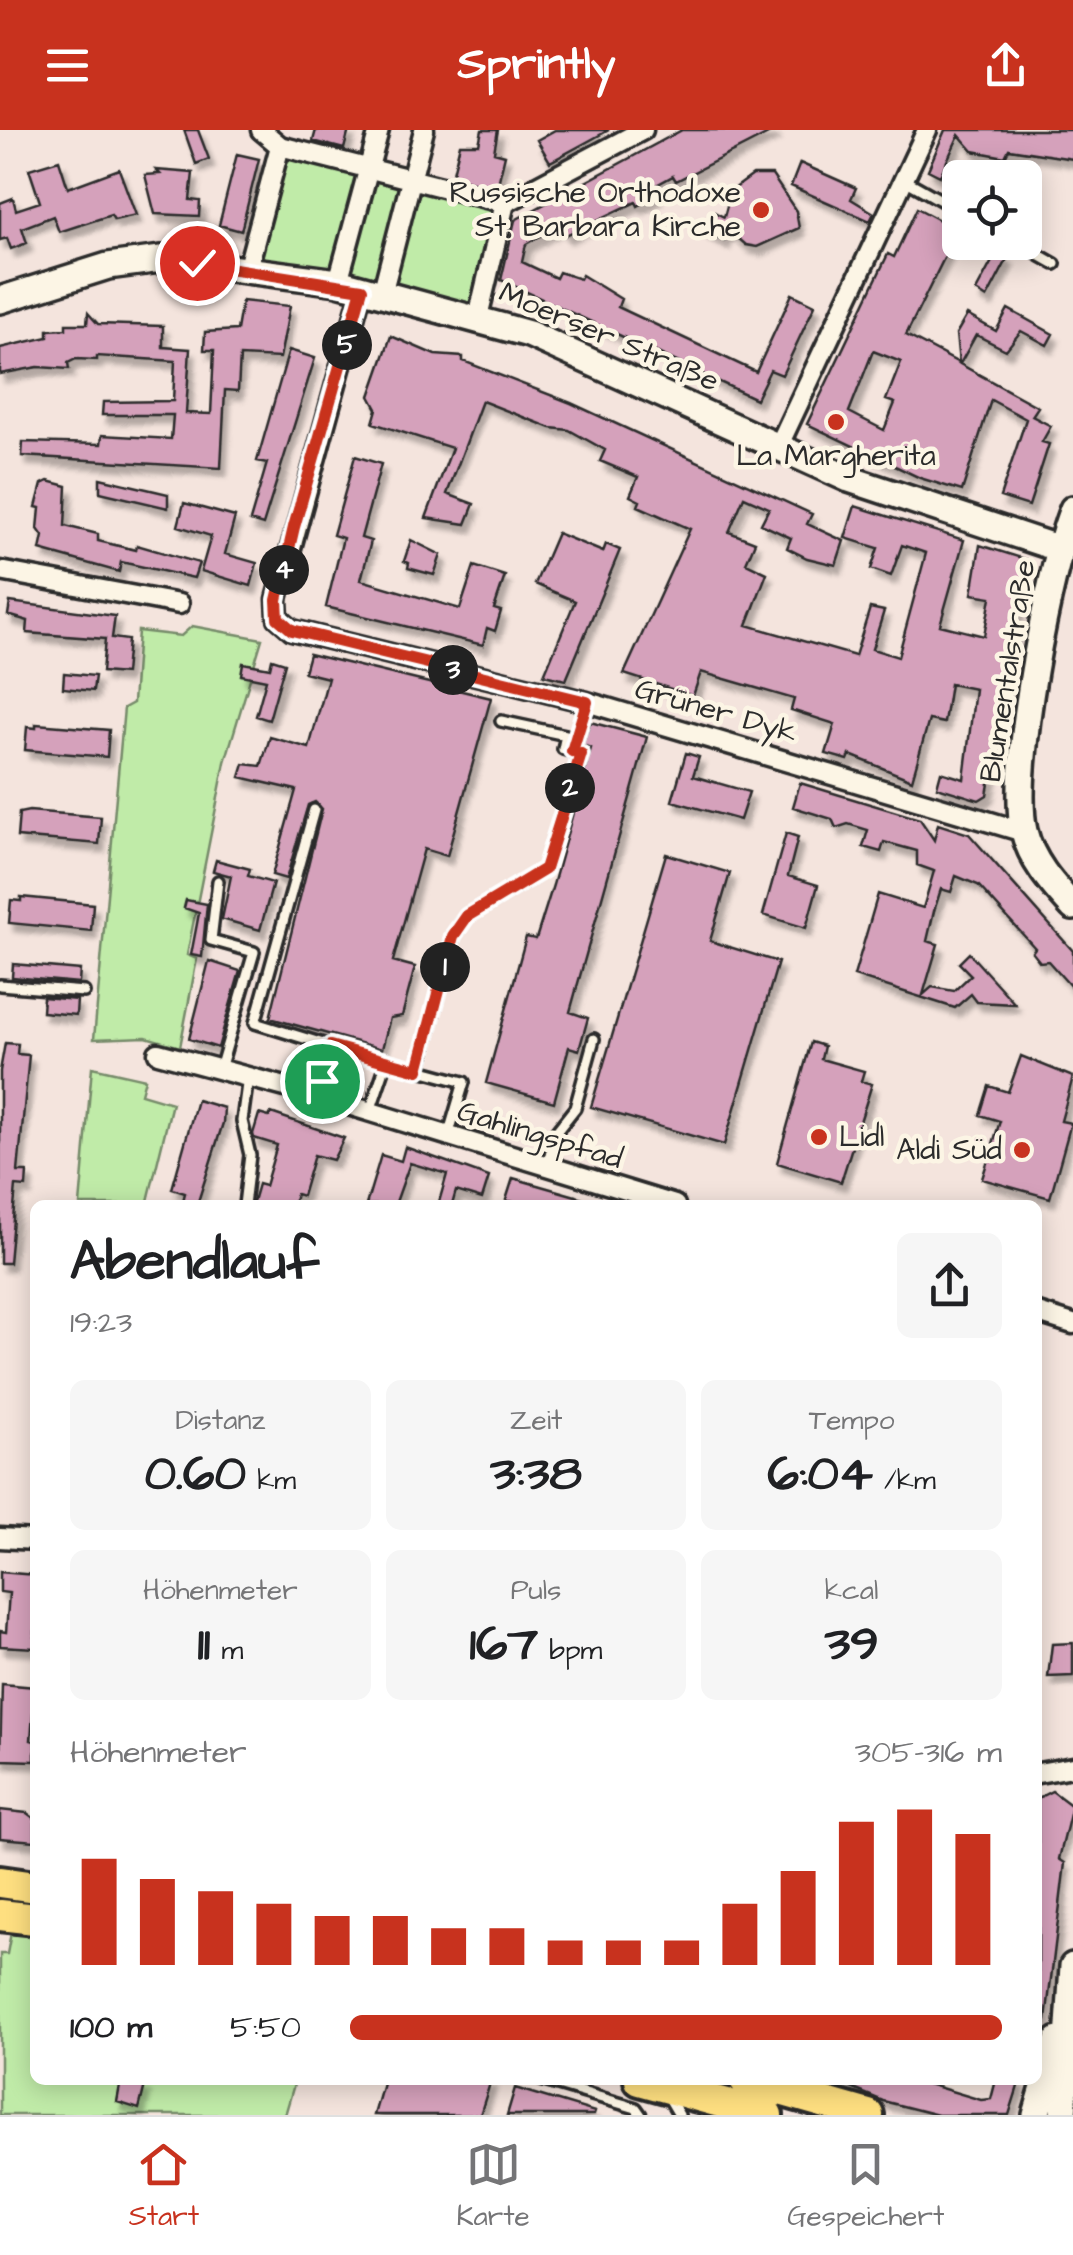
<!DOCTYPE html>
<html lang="de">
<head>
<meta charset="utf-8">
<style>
	:root { --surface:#fff; --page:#f6f6f6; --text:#202124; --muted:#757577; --line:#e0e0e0; --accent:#c8321e }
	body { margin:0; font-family:"Architects Daughter",sans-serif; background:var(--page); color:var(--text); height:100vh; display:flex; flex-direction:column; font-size:38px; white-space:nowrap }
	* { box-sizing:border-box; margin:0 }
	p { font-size:32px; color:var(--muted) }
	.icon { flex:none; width:55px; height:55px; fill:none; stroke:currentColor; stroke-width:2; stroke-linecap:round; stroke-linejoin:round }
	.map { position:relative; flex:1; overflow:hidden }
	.drawer { position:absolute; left:30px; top:1070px; width:1012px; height:885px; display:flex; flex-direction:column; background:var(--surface); border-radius:15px; box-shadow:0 5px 25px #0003 }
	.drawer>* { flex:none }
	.controls { position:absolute; left:942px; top:30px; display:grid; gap:20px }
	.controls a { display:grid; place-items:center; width:100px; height:100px; border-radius:15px; background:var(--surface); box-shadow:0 5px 25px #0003; font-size:50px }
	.pin { position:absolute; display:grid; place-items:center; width:85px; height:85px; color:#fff; margin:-42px; border:5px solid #fff; border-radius:50%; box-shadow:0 2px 10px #0007 }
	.km { position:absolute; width:50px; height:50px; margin:-25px; border-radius:50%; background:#222; color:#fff; font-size:28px; line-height:50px; text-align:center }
	.round { display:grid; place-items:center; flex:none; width:105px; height:105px; border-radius:15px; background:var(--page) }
	.head { display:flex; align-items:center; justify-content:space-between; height:170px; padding:0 40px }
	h1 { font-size:55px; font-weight:700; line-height:75px }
	.metrics { display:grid; grid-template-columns:repeat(3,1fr); gap:15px; height:170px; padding:10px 40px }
	.metrics div { display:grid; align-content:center; border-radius:15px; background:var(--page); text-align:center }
	.metrics b { font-size:50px; font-weight:700 }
	.metrics small { font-size:28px; font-weight:400 }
	.metrics p { font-size:28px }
	.chart { height:280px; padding:20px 40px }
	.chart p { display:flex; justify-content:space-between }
	.chart svg { width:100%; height:180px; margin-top:10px; stroke:var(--accent); stroke-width:6 }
	ul { padding:0 40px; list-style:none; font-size:32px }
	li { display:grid; grid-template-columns:160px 120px 1fr; align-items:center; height:75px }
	li i { height:25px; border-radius:12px; background:var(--accent) }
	header { display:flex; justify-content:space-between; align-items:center; height:130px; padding:0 40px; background:var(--accent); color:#fff; font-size:45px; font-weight:700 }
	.dock { display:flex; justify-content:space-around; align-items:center; height:140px; border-top:2px solid var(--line); background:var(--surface); font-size:28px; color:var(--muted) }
	.dock a { display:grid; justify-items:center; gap:5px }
	.dock .on { color:var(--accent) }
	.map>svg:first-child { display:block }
</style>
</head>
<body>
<header><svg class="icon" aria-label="menu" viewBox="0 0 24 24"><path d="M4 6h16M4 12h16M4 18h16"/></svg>Sprintly<svg class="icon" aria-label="share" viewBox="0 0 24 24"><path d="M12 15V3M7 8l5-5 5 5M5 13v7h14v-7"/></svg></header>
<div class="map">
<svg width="1073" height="1985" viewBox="0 0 1073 1985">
	<defs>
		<filter id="shadow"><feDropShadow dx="5" dy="8" stdDeviation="2.5" flood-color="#0004"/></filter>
	</defs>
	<rect width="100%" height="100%" fill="#f4e4dd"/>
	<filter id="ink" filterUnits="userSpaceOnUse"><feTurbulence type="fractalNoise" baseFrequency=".01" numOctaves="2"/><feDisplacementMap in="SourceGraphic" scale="20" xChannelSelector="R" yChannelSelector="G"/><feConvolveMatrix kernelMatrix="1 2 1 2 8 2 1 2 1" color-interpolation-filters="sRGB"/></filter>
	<g filter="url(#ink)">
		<!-- green -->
		<path fill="#c0eba8" stroke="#768b6a" stroke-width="2.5" d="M285 25 495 76 473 178 257 133Z
			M192 496 262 509 225 632 187 825 197 829 180 917 146 907 94 909 124 578 133 573 138 501 181 506Z
			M92 937 145 949 141 964 172 973 147 1075H80Z
			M12 1797 35 1802V1950H290L295 1951 285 1985H0V1824H7Z"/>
		<!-- building -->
		<path fill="#d5a1bb" stroke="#2b2b2b" stroke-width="2.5" fill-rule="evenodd" filter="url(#shadow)" d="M184 0H198L209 29 196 34Z
			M316 0H349L344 19 313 11Z
			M482 0H498L494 22 505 25 497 58 452 47 460 14H479Z
			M555 0H609L550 32 537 10Z
			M682 0H776L676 51 673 46 651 58 656 66 638 76 636 72 566 105 560 95 526 114 522 132 556 148 559 142 580 149 582 145 621 169 618 177 756 242 792 164 815 175 782 245 770 240 756 269 501 150 515 90Z
			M945 0H1073V29L1009 19 1005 27 973 21 959 5 940 46 928 40Z
			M237 24 259 29 241 101 219 95Z
			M59 30 68 58 119 39 136 85 114 90 111 85 59 102 53 86 22 98 27 113 11 119 7 108 0 110V73L13 68 16 80 40 72 29 39Z
			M800 33 856 58 851 69 874 83 870 91 791 56Z
			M156 40 193 43 190 70 200 71 199 86 155 84 145 45 160 44Z
			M753 45H772L796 81 799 98 757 117 746 115 729 100 724 111 704 101 714 82 724 87 731 61Z
			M917 78 958 100 906 205 959 233 956 204 967 185 996 201 1008 179 1053 204 1047 215 1021 201 1006 220 976 205 960 234 1038 277 1032 286 1051 296 1042 312 1049 314 1029 376 1000 367 1026 289 991 270 962 361 920 348 807 294 888 124 894 127ZM873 221 901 232 886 270 895 273 884 300 849 282Z
			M997 122 1008 128 987 168 976 161Z
			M242 171 290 176 280 228 240 226 238 261 225 260 221 338 22 326 23 312 101 314 102 305 171 309 173 285H102L103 272 173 271 175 231 97 226V230L76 229 68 233 69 239 38 237 0 244V218L48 207V200L66 199V194H87L88 183 98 194 163 196V217L190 219 186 283 211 284 214 220H204L205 202 237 200Z
			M391 206 435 225 463 227V231L571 273 812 384 807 394 844 411 836 435 807 428 787 418 791 408 761 394 769 378 744 367 729 402 755 412 746 433 767 443 747 495 855 526 870 478 884 481 872 519 898 527 926 423 902 415 891 446 871 439 878 418 845 408 855 376 964 410 940 495 984 506 991 467 972 464 980 415 1028 430 987 665 979 670 937 657 941 642 964 649 975 559 950 554 944 593 929 590 912 650 850 625 848 630 826 624 835 594 791 580 794 569 701 542 693 566 624 544 690 399 638 376 640 371 630 366 638 347 600 331 605 320 569 300 551 298 482 271 447 364 474 374 466 394 426 388 452 318 373 293 377 279 370 266Z
			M289 220 315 228 263 395 250 391 267 333 257 331Z
			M355 326 381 334 361 408 371 411 361 450 460 479 474 436 505 446 494 479 501 481 495 501 487 498 483 515 326 477 343 408 333 405Z
			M100 348 168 364V378L100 362Z
			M48 351 67 356 65 396 98 404V411L136 420 137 415 199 433 194 448 121 432 119 442 40 420 43 406 38 399 40 378 36 377 42 354Z
			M184 373 235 387 225 424 257 433 251 456 201 441 211 406 178 396Z
			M557 403 603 422 606 414 620 420 566 550 544 545 575 471 535 454Z
			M411 410 441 425 434 445 408 438 409 433 404 431Z
			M10 472 115 486 112 508 128 510 125 544 102 542 105 509 27 503 28 491 8 485Z
			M309 524 491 568 447 726 424 719 393 831 415 837 402 886 390 888 382 919 270 888 322 679 315 672 308 675 286 749 272 745 296 660 240 647 244 634 261 636 270 607 309 618 328 548 304 542Z
			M272 529 285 533 269 590 256 586 266 550 241 545 243 533 270 538Z
			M64 543 95 546 93 561 63 558Z
			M590 592 647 607 570 882 588 888 579 920 569 917 554 972 486 953 526 807 536 809 553 755 591 618 582 615Z
			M36 594 109 600 107 627 25 620 27 597 36 598Z
			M686 623 699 627 693 646 749 662 740 690 672 671Z
			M800 653 920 689 934 710 938 694 969 704 1073 821V859L1048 831 1040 832 1032 822 1035 818 978 755 956 746 951 762 941 759 934 781 927 811 938 814 923 865 932 857 954 861 971 845 959 833 969 823 1015 874 977 872 971 864 955 878 854 846 878 764 923 778 934 741 917 735V721L884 712 881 722 863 717 868 700 848 694 836 698 832 689 793 677Z
			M29 681 101 687 99 714 17 707 19 683Z
			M786 703 798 707 788 746 818 755 806 798 763 785Z
			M666 724 730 743 710 811 778 832 724 1015 591 977Z
			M216 730 250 739 248 746 273 753 260 800 222 789 231 746 213 741Z
			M21 767 93 774 91 801 9 793 11 770 21 771Z
			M186 770 207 774 202 827 191 825 199 783 184 778Z
			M209 831 240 841 218 918 189 909Z
			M13 834 80 840 79 853 12 847Z
			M43 867 77 870 76 885 42 882Z
			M811 912 824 916 821 929 864 941 861 951 872 954 841 1052 777 1033Z
			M5 913 18 914 17 924 29 925 18 1042H27L26 1057 16 1056 9 1133H0V941Z
			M1021 926 1073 947 1061 991 1071 993 1050 1068 982 1049 1000 991 980 985 989 956 1008 962Z
			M197 970 224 978 223 993 197 1075H182L185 1063 172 1059Z
			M271 983 344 1008 333 1030 314 1025 302 1066 296 1064 293 1075H252L258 1054 265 1056 277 1015 254 1008 253 1004 259 984 269 987Z
			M405 1017 489 1047 482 1069 456 1061 452 1075 439 1072 447 1044 410 1033 395 1075H366L381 1025 401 1031Z
			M513 1048 593 1071V1075H524L506 1070Z
			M0 1442 35 1445V1518L0 1516V1501L6 1502 9 1463 0 1462Z
			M1073 1513V1546L1048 1547 1052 1514Z
			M2 1554 35 1557 31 1610 35 1611V1631L0 1630Z
			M1052 1661 1072 1676 1059 1729 1065 1733 1046 1890 1038 1889V1668Z
			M0 1680 27 1683 35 1689V1711L0 1708Z
			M121 1950 145 1955 139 1979 117 1972Z
			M384 1950H491L480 1985H374Z
			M832 1950H914L981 1970 991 1969 996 1950H1020L1009 1985H938L883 1971Z
			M515 1958 595 1982 594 1985H507Z"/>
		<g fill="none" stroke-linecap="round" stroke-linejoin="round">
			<defs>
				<path id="service" d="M905 50 960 81
					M1016 112 1055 134
					M572 621 587 572
					M314 680 255 893 330 916
					M218 751 211 810 254 822 220 939
					M0 855 84 862
					M419 940 453 806 467 786 545 739 581 624 563 619 566 605 501 591
					M319 966 330 916 464 952 448 1006
					M370 981 387 931
					M547 1036 556 1002 575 978 594 909
					M244 1075 250 1025 242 991 248 947
					M541 1950 636 1978 641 1985
					M669 1968 679 1985"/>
				<path id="minor" d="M261 0 280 16 505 73
					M505 73 643 0
					M248 137 280 16
					M338 152 379 0
					M362 159 277 469 278 488 292 500 587 572 1024 702
					M382 164 424 0
					M478 187 505 73
					M779 315 927 0
					M0 441 179 474
					M158 923 319 966 675 1075
					M1038 1183 1073 1194
					M0 1408 35 1410
					M1038 1643 1073 1637"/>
				<path id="secondary" d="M0 170 108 136 161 129 338 152 529 204 849 349 1060 419
					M1073 379C1049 439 1010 641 1024 701 1031 731 1053 755 1073 777
					M1036 1985 1058 1910
					M1063 1985 1073 1836"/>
				<path id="primary" d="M0 1752 35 1757
					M0 1785 35 1789
					M640 1950 767 1985
					M745 1950 868 1985"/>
			</defs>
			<!-- service casing -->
			<use href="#service" stroke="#2b2b2b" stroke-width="16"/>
			<!-- minor casing -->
			<use href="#minor" stroke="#2b2b2b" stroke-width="25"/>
			<!-- secondary casing -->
			<use href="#secondary" stroke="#2b2b2b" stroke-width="32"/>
			<!-- primary casing -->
			<use href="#primary" stroke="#2b2b2b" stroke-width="38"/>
			<!-- service -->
			<use href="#service" stroke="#fcf5e5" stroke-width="9"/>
			<!-- minor -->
			<use href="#minor" stroke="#fcf5e5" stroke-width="18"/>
			<!-- secondary -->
			<use href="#secondary" stroke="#fcf5e5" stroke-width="25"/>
			<!-- primary -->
			<use href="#primary" stroke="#fedf80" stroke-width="30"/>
		</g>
	</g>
	<g fill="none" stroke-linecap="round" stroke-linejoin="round" filter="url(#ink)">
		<defs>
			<path id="route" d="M197 133 362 159 294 397 277 470 278 488 292 500 587 572 572 621 581 624 545 739 467 786 453 806 418 940 330 916 322 951"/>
		</defs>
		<!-- route casing -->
		<use href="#route" stroke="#fff" stroke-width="20"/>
		<!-- route -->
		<use href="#route" stroke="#c8321e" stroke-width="12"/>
	</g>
	<!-- markers -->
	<g fill="#c8321e" stroke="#fcf5e5" stroke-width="4">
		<circle cx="761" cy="80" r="10"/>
		<circle cx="836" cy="292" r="10"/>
		<circle cx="819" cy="1007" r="10"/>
		<circle cx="1022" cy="1020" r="10"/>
	</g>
	<g text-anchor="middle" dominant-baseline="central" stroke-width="9" stroke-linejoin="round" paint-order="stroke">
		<!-- poi labels -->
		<g font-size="30" fill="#2b2b2b" stroke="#fcf5e5" text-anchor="end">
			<text x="741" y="63">Russische Orthodoxe<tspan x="741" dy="34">St. Barbara Kirche</tspan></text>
			<text x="836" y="326" text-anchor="middle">La Margherita</text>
			<text x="839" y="1007" text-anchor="start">Lidl</text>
			<text x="1002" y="1020">Aldi Süd</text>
		</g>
		<!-- street labels -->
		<g font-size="30" fill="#2b2b2b" stroke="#fcf5e5">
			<text transform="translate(609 207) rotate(23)">Moerser Straße</text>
			<text transform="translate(1008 541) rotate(-81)">Blumentalstraße</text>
			<text transform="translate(716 581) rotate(16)">Grüner Dyk</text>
			<text transform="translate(540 1005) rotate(17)">Gahlingspfad</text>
		</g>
	</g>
</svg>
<div class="controls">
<a><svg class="icon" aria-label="locate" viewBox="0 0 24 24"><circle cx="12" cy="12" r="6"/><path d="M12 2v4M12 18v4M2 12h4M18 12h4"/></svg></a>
</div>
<div class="pin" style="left:322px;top:951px;background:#1e9e55"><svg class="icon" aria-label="arrive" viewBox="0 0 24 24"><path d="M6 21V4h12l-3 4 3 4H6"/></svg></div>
<div class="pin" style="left:197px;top:133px;background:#d93025"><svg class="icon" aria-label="check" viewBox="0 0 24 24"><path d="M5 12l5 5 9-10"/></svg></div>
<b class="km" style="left:445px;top:837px">1</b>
<b class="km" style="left:570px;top:658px">2</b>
<b class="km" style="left:453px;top:540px">3</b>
<b class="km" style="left:284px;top:440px">4</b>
<b class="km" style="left:347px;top:215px">5</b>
<section class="drawer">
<div class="head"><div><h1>Abendlauf</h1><p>19:23</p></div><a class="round"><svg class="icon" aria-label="share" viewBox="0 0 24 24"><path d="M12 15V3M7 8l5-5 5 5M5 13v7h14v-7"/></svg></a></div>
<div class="metrics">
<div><p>Distanz</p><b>0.60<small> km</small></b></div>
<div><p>Zeit</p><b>3:38</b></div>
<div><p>Tempo</p><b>6:04<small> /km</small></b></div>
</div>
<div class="metrics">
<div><p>Höhenmeter</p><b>11<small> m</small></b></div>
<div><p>Puls</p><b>167<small> bpm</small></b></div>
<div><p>kcal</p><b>39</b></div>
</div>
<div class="chart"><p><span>Höhenmeter</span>305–316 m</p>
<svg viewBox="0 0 160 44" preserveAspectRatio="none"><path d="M5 44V18M15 44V23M25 44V26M35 44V29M45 44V32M55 44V32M65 44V35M75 44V35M85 44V38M95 44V38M105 44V38M115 44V29M125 44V21M135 44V9M145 44V6M155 44V12"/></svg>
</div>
<ul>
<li><b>100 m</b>5:50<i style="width:100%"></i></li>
</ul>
</section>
</div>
<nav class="dock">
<a class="on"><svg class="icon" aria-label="home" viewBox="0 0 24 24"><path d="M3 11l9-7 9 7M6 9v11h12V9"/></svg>Start</a>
<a><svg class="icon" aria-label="map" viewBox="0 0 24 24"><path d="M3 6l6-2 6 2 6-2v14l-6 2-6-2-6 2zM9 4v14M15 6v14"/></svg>Karte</a>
<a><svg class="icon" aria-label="saved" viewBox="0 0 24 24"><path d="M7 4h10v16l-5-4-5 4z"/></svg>Gespeichert</a>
</nav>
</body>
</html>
